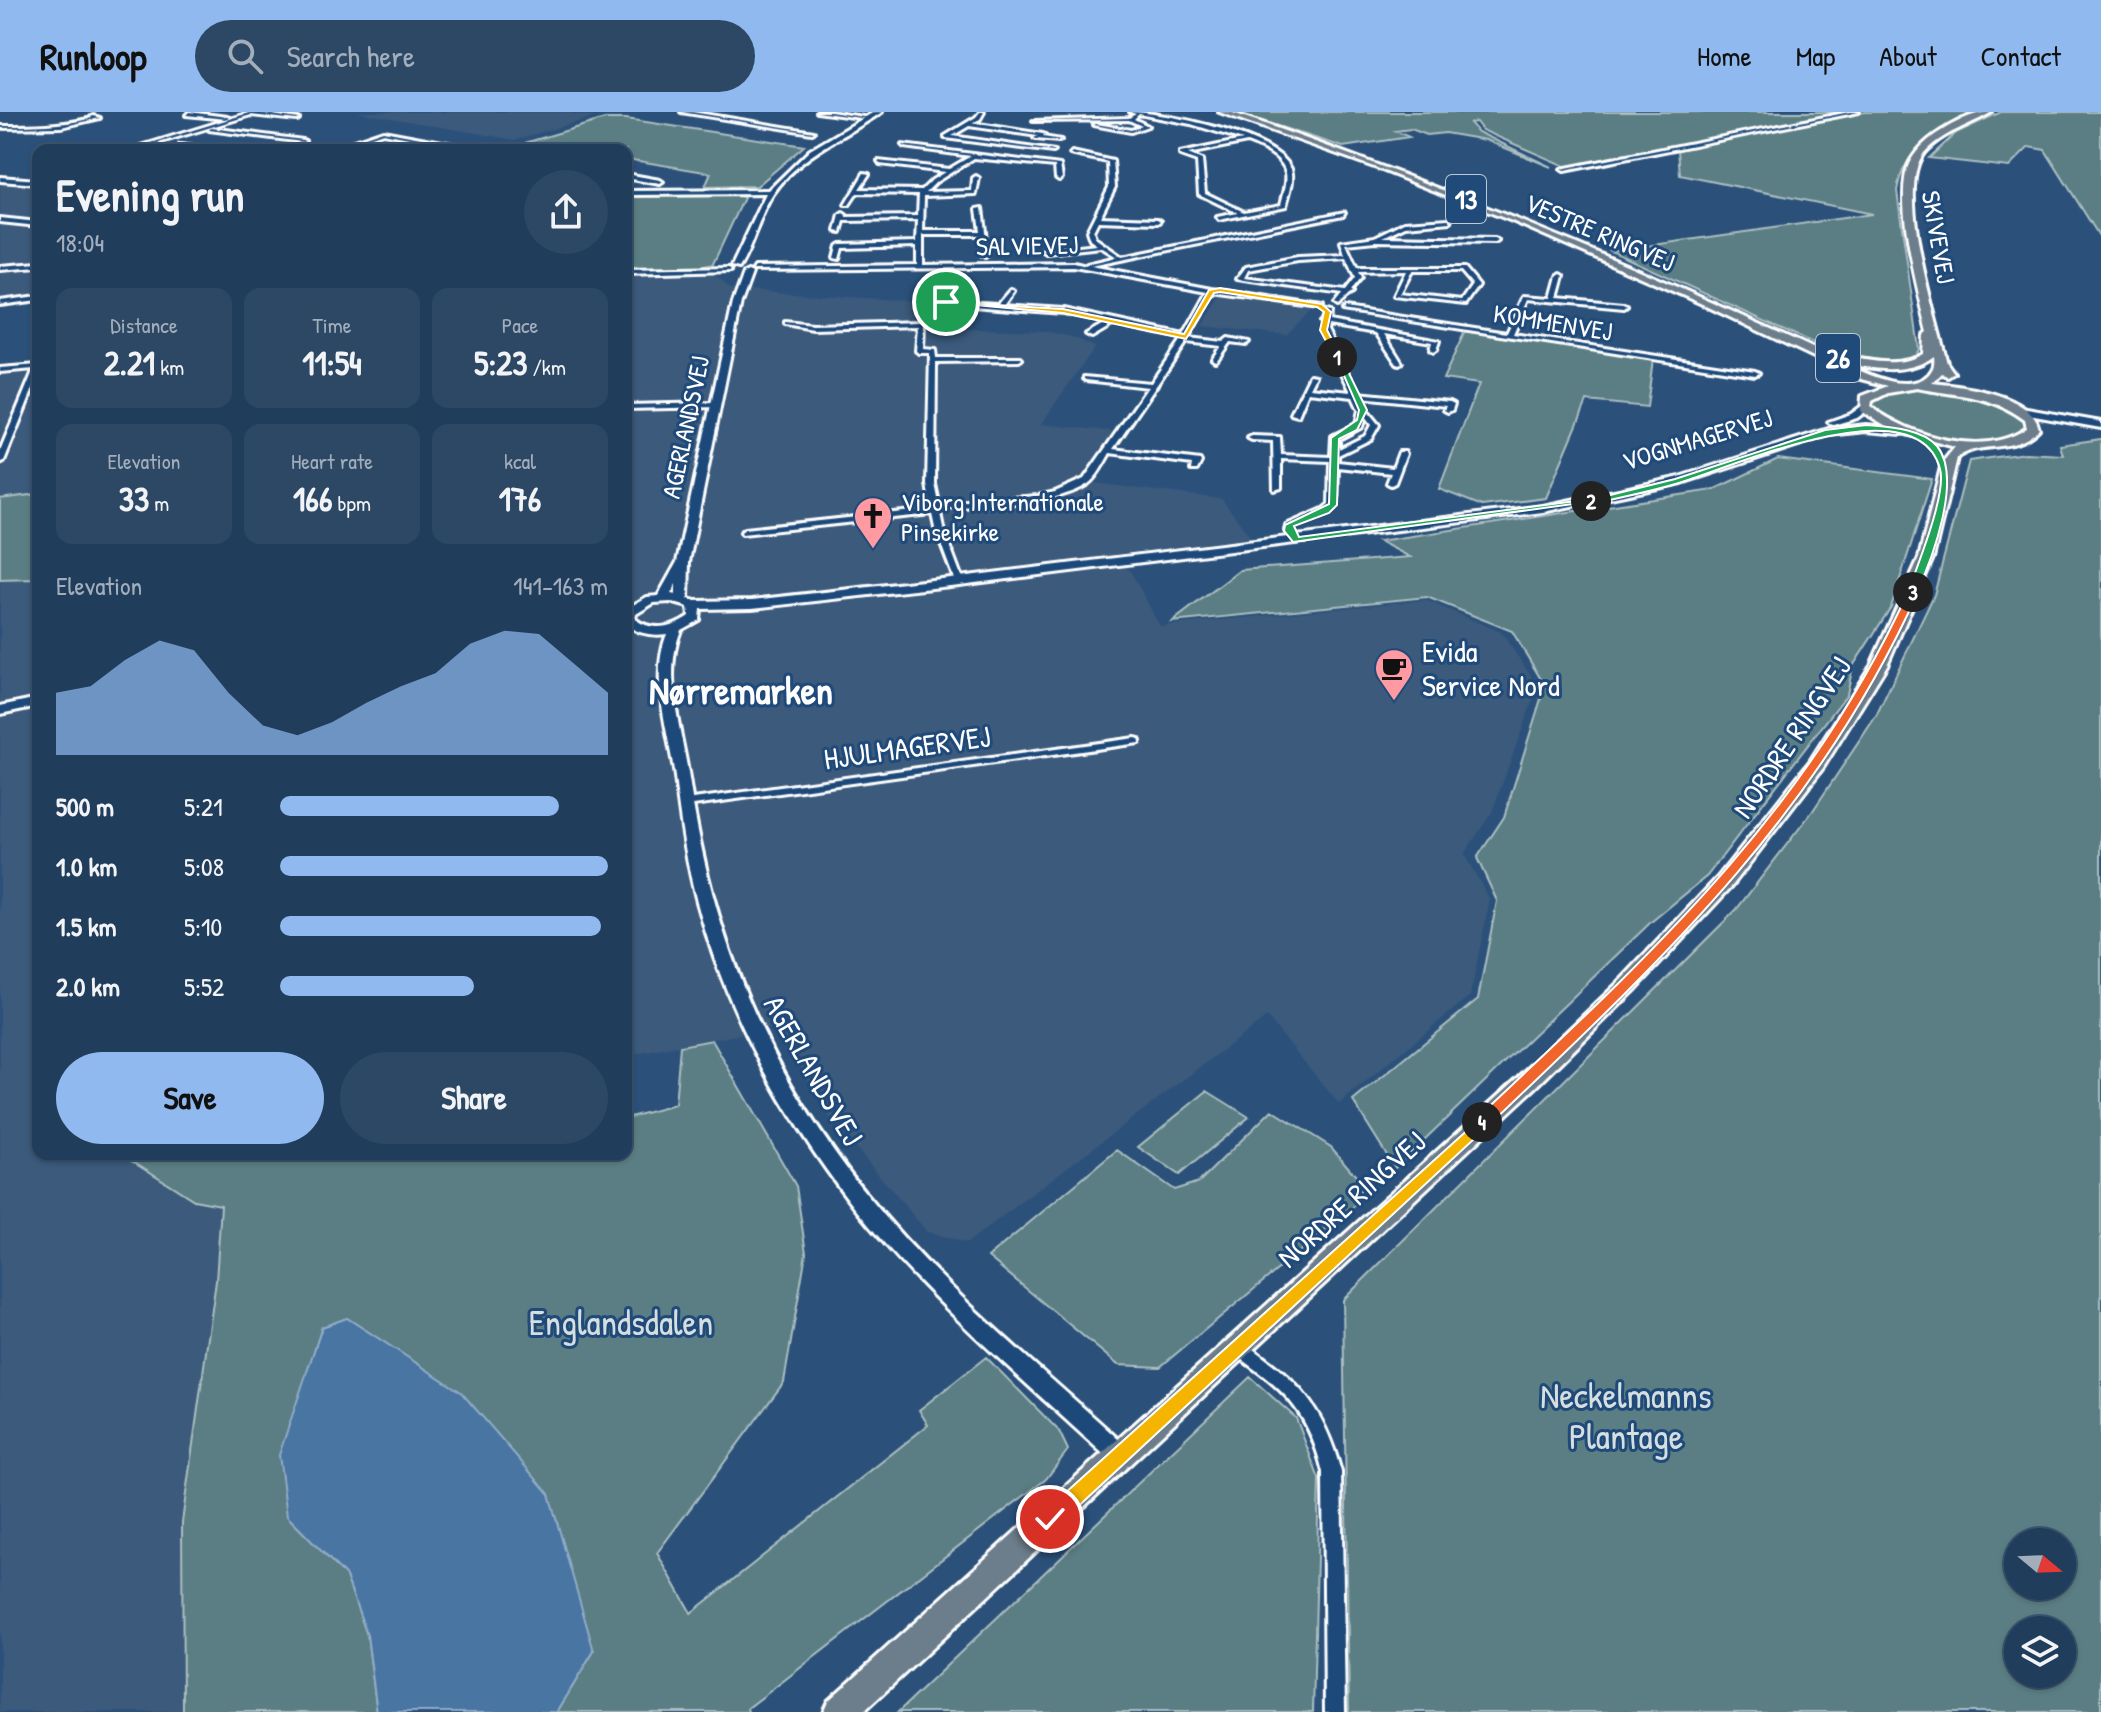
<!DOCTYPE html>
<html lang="en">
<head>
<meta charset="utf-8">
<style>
	:root { --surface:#203d5c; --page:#2d4865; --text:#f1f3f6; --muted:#a2aebb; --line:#3d5672; --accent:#90b9f0 }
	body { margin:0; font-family:"Patrick Hand",sans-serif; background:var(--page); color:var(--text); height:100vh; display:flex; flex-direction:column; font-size:30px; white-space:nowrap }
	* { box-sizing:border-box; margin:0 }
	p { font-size:26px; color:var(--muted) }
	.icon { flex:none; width:44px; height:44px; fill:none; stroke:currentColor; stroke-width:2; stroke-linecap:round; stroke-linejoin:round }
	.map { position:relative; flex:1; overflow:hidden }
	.sheet { position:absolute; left:32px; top:32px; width:600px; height:1016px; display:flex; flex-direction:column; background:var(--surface); border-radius:16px; box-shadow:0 2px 6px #0004,0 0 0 2px var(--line) }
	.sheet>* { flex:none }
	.needle { width:52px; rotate:109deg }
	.buttons { position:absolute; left:2004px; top:1416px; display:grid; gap:16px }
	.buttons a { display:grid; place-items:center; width:72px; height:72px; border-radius:50%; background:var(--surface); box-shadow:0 2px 6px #0004,0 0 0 2px var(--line); font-size:40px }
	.pin { position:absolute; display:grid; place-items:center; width:68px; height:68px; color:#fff; margin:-34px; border:4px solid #fff; border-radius:50%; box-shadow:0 2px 8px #0007 }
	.km { position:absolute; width:40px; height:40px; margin:-20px; border-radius:50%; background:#222; color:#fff; font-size:22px; line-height:40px; text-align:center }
	.round { display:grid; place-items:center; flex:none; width:84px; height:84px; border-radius:42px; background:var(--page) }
	.headline { display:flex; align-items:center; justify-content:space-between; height:136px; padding:0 24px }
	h1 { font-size:44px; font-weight:700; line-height:60px }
	.metrics { display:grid; grid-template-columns:repeat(3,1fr); gap:12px; height:136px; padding:8px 24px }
	.metrics div { display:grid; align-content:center; border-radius:16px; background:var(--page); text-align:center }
	.metrics b { font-size:34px; font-weight:700 }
	.metrics small { font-size:22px; font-weight:400 }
	.metrics p { font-size:22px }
	.chart { height:224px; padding:16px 24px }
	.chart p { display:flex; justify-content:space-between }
	.chart svg { width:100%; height:144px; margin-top:8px; fill:var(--accent); opacity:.7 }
	.cta { display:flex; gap:16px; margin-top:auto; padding:16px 24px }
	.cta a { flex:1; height:92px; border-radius:48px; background:var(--accent); color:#111; font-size:32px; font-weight:700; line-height:92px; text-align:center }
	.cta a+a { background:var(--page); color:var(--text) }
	ul { padding:0 24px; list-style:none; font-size:26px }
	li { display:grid; grid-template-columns:128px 96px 1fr; align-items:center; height:60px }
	li i { height:20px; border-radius:10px; background:var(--accent) }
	header { display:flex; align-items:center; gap:48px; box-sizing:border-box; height:112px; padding:0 40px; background:var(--accent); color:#111 }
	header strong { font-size:38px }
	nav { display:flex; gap:44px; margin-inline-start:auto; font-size:28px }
	.search { width:560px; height:72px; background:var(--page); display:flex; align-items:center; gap:20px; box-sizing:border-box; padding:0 28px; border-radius:44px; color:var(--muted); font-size:30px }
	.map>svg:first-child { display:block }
</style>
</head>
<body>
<header>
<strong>Runloop</strong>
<div class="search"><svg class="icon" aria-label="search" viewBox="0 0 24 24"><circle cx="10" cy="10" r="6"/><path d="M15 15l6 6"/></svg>Search here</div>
<nav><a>Home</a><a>Map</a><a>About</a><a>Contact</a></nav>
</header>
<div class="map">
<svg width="2101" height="1600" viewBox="0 0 2101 1600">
	<rect width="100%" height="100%" fill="#2b517b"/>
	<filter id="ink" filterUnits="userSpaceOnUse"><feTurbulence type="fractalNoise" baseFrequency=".0125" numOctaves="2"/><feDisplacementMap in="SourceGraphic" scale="16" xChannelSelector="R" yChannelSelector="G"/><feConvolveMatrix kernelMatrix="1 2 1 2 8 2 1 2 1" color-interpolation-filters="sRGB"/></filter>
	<g filter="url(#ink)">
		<!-- built -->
		<path fill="#3a5a7c" d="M356 0H564L594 5 515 28Z
			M0 70 38 74V181L0 187Z
			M714 162 731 177 942 191 941 195 959 197 943 216 1044 219 1073 225 1095 235 1041 312 1129 321 1094 371 1222 387 1251 426 1121 442 1160 514 1425 488 1501 520 1538 574 1492 700 1464 742 1490 788 1470 884 1339 992 1267 905 967 1131 927 1120 829 1004 778 915 626 944V164Z
			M1221 185H1235L1311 199 1286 223 1202 214Z
			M38 249V382L0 387V257L34 254Z
			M38 467V1042H223L216 1169 182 1410 183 1600H0V468Z"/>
		<!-- green -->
		<path fill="#5a7e83" stroke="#acbec1" stroke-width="2" fill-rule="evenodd" d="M1234 0H1850L1567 55 1482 18 1476 10 1470 11 1478 20 1551 55 1486 28 1445 21 1427 23 1411 17 1395 19 1409 25 1343 35Z
			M1865 0H1979C1941 19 1904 34 1897 79L1919 237 1915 245 1887 250 1835 241 1611 139 1872 102 1680 63 1678 37Z
			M2001 0H2101V127L2045 38 2029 35 2009 55 1929 46 1956 21Z
			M605 7H626L804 34 757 74 705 75 711 61 626 47V38H572L525 31Z
			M739 83 744 86 713 152 696 156 626 158V84Z
			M1465 219 1653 247 1647 295 1587 289 1546 386 1482 394 1439 377 1479 272 1443 267Z
			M1922 275 1990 286 2027 307 2029 316C2011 338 1945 332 1920 323 1902 317 1886 305 1869 296L1870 288 1877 281Z
			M2101 327V1600H1349L1343 1188 1736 798 1812 700 1876 604 1934 483 1969 349 2025 341 2063 343 2060 333ZM2062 1430V1474H2018V1430ZM2062 1518V1562H2018V1518Z
			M1778 347 1932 367 1891 495 1853 554 1847 582 1707 764 1651 810 1395 1056 1353 989 1478 887 1497 789 1477 746 1504 705 1545 574 1512 519 1427 485 1172 510 1240 458 1410 445 1379 429 1713 378Z
			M38 382V467L0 468V387Z
			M712 928 796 1074 806 1141 784 1270 657 1441 691 1501 928 1313 919 1298 986 1245 1059 1319 1068 1338 1046 1367 748 1596 749 1600H557L594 1539 460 1280 347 1206 322 1215 302 1277 287 1404 346 1464 367 1523 377 1600H183L182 1410 216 1169 221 1093 194 1088 122 1042H626V1006L675 993 680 934Z
			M1207 979 1249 1005 1179 1063 1138 1035Z
			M1272 998 1331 1035 1362 1071 1358 1091 1160 1255 1118 1253 988 1145 1117 1038 1174 1078 1199 1070Z
			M1250 1265 1296 1306 1319 1367 1313 1600H898Z"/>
		<!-- water -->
		<path fill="#4874a3" stroke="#91acc8" stroke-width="2" d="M347 1206 461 1280 549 1382 594 1539 557 1600H377L367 1523 346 1464 287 1404 279 1343 322 1215Z"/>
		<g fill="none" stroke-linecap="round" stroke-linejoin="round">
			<defs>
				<path id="minor" d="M189 0 227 5 229 6 227 7 186 3Z
					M252 0 299 7 297 8 251 3 135 38H128Z
					M681 0H692L814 20 812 21Z
					M817 0H830L870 6 868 7Z
					M980 0H984L980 7 972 11 1043 22 1045 23 1043 25 1061 28 1059 29 1036 27 1034 26 1038 24 969 14 952 24 1055 39 1053 40 945 26V24L976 5Z
					M1130 0C1163 0 1277 23 1291 57 1295 68 1288 84 1286 94L1219 108 1217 105 1238 101 1199 82 1197 49 1180 43V41L1243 28 1240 27 1191 12 1139 2 1134 7 1148 14 1131 20 1094 13 1096 12 1131 18 1142 14 1129 8 1033 9 1129 6 1136 2ZM1247 30C1260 35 1283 44 1286 61 1288 71 1283 83 1281 93L1244 100 1205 81 1202 48 1188 42Z
					M1850 0H1859L1564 59 1561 57Z
					M93 4 100 6 61 15 0 16V14C31 14 62 14 92 6L91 5Z
					M211 16 303 28 305 29 303 30 209 18Z
					M383 19 480 37 482 38H472L383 21 334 38H327Z
					M180 33 214 37 216 38 178 35Z
					M902 33 1060 53 1062 66 1059 68 1056 66 1055 54 974 46 936 70 926 80 972 79 973 66 976 64 979 66 976 82 924 84 923 119H980L977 97 982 96 988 143 985 145 982 143 980 123H923V153L1074 151 1086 154 1087 152 1117 145 1101 135 1046 141 1043 139 1097 133 1090 128 1087 119 1109 75 1108 50 1070 42 1072 40 1113 49 1115 75 1100 105 1158 107 1161 109 1158 111 1098 109 1093 119 1095 126 1122 145 1345 100 1343 103 1091 154 1212 177 1322 194 1319 196 1214 181 1188 226 1223 230 1228 226 1249 230 1246 232 1230 230 1217 248 1215 249 1212 247 1221 234 1186 230 1113 337 1200 348 1201 350 1197 358H1191L1192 352 1110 341C1104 351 1097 366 1088 372 1052 395 982 393 939 396L943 416 963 469 962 471H956L955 469 935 416 932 402 742 422 741 420 745 417 931 397 927 372 930 241H919L916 239 918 214 813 217 785 212V210L813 213 921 210 924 212 923 237 935 238 936 246H1021L1022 247 1019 249 936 250 935 372 939 391 1038 384 1055 380 1084 367 1148 275 1086 268 1084 267V265L1151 271 1182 226 1114 212 1092 225 1086 222 1107 210 1063 201 946 192 943 190 944 189 998 192 1011 177 1014 179 1004 193 1063 197 1184 223 1208 180 1074 155 753 158 755 155 917 153V134L842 136 839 147 834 146 837 134 840 132 917 130 918 108 844 109 841 120 836 119 840 103 843 101 846 103 845 105 918 104 919 82 857 81 849 93H845L864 61 869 62 859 77 922 78 932 68 945 60 880 52 878 49 949 57 971 44 904 35Z
					M534 36 536 38H527V37Z
					M626 62 660 68 663 70 660 72 626 66Z
					M0 106 38 110V114L0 110Z
					M1449 107 1451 110 1406 114 1383 125 1495 127 1498 129 1495 131 1376 129 1346 132 1357 156H1465L1479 173 1466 192 1394 184 1406 159 1358 160 1361 166 1350 179 1352 181 1348 183 1337 194 1334 192 1342 182 1237 167 1246 155 1298 145 1345 143 1341 130 1375 125 1405 110ZM1346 146 1355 166 1345 179 1244 166 1248 158 1298 149ZM1412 159H1461L1473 173 1462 189 1400 182Z
					M38 151V155L0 158V154Z
					M729 156 731 159 626 162V158Z
					M1561 162 1564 164 1558 186 1624 192 1627 194 1624 196 1528 187 1513 222 1755 259 1759 261 1755 263 1342 198 1345 196 1507 221 1524 184 1552 186 1558 164Z
					M38 184V188L0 193V189Z
					M1325 199 1330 200 1329 209 1439 229 1436 238 1433 240 1430 238 1432 230 1384 222 1402 251 1399 253 1397 252 1376 221 1328 213 1327 218 1358 281 1450 290 1454 292 1452 298 1448 300 1444 298 1446 294 1361 285 1366 297 1379 313 1371 327 1338 343V350L1393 356 1399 340H1405L1406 342 1395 371 1391 373 1387 371 1391 361 1338 355 1337 393 1329 401 1294 414 1293 419 1300 428 1296 431 1293 430 1285 419 1286 413 1323 397 1329 392 1330 349 1281 347V376L1274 378 1273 329 1252 328 1248 326 1252 324 1280 325 1281 343 1331 345 1332 324 1356 312 1359 298 1353 285 1308 280 1298 304 1291 302 1310 263 1316 264 1310 276 1351 280 1321 218 1322 212 1320 210 1322 208ZM1365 305 1371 313 1365 324 1339 337V327L1362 315Z
					M38 253V264L4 349 0 351V339L34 257 0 260V256Z
					M716 291 720 293 719 295 626 297V293Z
					M1135 626 1139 627 1140 629 1139 631 686 694 681 691 686 688Z
					M1237 1228 1243 1230C1298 1269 1323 1293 1341 1360L1345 1600H1325L1323 1360C1307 1296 1284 1277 1231 1240L1229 1235 1231 1230Z"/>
				<path id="tertiary" d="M874 0H882C844 26 800 42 773 82 758 105 754 133 739 156L732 154 766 82 626 83V79L769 78 810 38Z
					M0 65 38 68V72L0 69Z
					M748 159 752 161 741 191 689 450 688 487 695 489 752 488 959 465 1543 394 1676 366 1828 317 1866 313 1902 316 1907 319 1902 322 1866 319 1829 323 1682 371 1543 400 959 473 752 496 700 497 699 508 681 518C662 565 682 618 689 667 713 828 765 956 868 1084 943 1177 1039 1255 1128 1336L1131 1343 1128 1350 1120 1353 1112 1350C1024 1268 929 1189 854 1095 784 1005 726 900 697 790 686 749 680 707 675 665 669 620 649 566 667 522 652 524 638 522 626 512V497L647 485 658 484 677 450 733 191 744 161ZM676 472V483L671 482ZM671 490 688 495 689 504C672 516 652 520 635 507L636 502 654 491Z
					M1862 294 1870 296 1857 306 1833 313 1828 310 1851 302Z
					M38 586V594L0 602V594Z"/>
				<path id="secondary" d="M2021 296 2101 310V316L2017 301 2015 299Z"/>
				<path id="primary" d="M1219 0H1230C1440 72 1640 155 1840 249V245L1844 244C1870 249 1899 256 1923 242L1924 223 1928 220C1919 181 1892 84 1910 50 1918 35 1932 24 1946 16 1960 8 1975 0 1992 0 1969 14 1943 20 1924 41 1895 77 1936 206 1947 251L1954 261 1948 265 1942 261 1932 271C1963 274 2032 282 2039 317 2013 344 1981 327 1957 346L1933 446 1887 553 1823 656 1732 774 1636 877 1535 976 863 1600H823L828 1589 1519 965 1621 868 1718 765 1810 649 1871 553 1919 446 1942 351 1955 335 1895 319 1861 299 1862 284 1888 274 1858 266 1700 191 1512 109 1374 55ZM1934 244C1935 252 1934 256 1929 262 1908 284 1863 260 1841 250 1871 257 1907 264 1934 244ZM1917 276C1956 284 1991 282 2025 308L2027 316C1983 347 1911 324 1871 295L1872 289 1888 281Z"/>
			</defs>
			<!-- minor casing -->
			<use href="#minor" stroke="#fff" stroke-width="6"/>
			<!-- tertiary casing -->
			<use href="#tertiary" stroke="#fff" stroke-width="6"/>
			<!-- secondary casing -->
			<use href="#secondary" stroke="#fff" stroke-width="6"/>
			<!-- primary casing -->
			<use href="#primary" stroke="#fff" stroke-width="6"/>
			<!-- minor -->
			<use href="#minor" fill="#1f4a7a" fill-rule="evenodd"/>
			<!-- tertiary -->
			<use href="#tertiary" fill="#1f4a7a" fill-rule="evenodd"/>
			<!-- secondary -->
			<use href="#secondary" fill="#1f4a7a" fill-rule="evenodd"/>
			<!-- primary -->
			<use href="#primary" fill="#6c7d8b" fill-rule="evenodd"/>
		</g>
	</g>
	<!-- split-1 -->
	<path fill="#f5b400" stroke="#fff" stroke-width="2" d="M1220 176 1322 192 1331 200 1327 218 1341 245 1335 246 1320 218 1324 200 1317 195 1220 180 1214 181 1186 227 1063 201 943 190 1063 197 1184 222 1209 178Z"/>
	<!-- split-2 -->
	<path fill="#22a559" stroke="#fff" stroke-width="2" d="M1335 243 1341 245 1367 298 1357 318 1339 327 1337 393 1329 401 1294 414 1299 425 1591 387 1595 389 1293 430 1284 419 1285 413 1329 392 1331 326 1357 308 1359 298Z"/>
	<!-- split-3 -->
	<path fill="#22a559" stroke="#fff" stroke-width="2" d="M1866 313C1887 315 1922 316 1937 334 1963 366 1932 448 1916 482L1908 480C1917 454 1947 382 1940 357 1918 272 1737 353 1685 369 1655 379 1622 385 1591 392L1586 389 1675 367 1825 318Z"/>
	<!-- split-4 -->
	<path fill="#f0652b" stroke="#fff" stroke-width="2" d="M1913 477 1918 480C1818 703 1661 849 1488 1014H1477V1006C1650 843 1807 701 1908 480Z"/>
	<!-- split-5 -->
	<path fill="#f5b400" stroke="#fff" stroke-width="2" d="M1482 1005 1490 1010 1488 1014 1057 1414H1043V1401Z"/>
	<!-- icons -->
	<defs>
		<symbol id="church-pin" viewBox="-11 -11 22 30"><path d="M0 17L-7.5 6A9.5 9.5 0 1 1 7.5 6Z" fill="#ff9aa2" stroke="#1f4a7a"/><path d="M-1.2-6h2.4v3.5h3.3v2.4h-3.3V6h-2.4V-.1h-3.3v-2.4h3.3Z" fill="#111"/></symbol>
		<symbol id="cafe-pin" viewBox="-11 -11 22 30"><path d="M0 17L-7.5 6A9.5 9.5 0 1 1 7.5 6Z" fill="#ff9aa2" stroke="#1f4a7a"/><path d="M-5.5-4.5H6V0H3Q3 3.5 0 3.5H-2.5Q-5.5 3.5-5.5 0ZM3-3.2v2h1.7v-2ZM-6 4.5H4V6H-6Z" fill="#111"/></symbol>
	</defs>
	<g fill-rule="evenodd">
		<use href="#church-pin" x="851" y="382" width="44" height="60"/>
		<use href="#cafe-pin" x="1372" y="534" width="44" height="60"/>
	</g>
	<g text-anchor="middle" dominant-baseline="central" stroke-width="6" stroke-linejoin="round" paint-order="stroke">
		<!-- far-street labels -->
		<g font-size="26" fill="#fff" stroke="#1f4a7a">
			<text transform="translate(1600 120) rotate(23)">VESTRE RINGVEJ</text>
			<text transform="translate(1939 125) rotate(80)">SKIVEVEJ</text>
			<text transform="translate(1027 133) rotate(-1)">SALVIEVEJ</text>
			<text transform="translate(1553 210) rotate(9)">KOMMENVEJ</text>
			<text transform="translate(685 315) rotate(-78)">AGERLANDSVEJ</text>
			<text transform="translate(1697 327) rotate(-17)">VOGNMAGERVEJ</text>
		</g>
		<!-- far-poi labels -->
		<g font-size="26" fill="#fff" stroke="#1f4a7a" text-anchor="start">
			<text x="901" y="389">Viborg Internationale<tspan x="901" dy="30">Pinsekirke</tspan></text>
		</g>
		<!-- shield labels -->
		<g fill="#1f4a7a" stroke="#bcc9d7" stroke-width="2">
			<rect x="1446" y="63" width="40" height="48" rx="6"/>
			<rect x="1816" y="222" width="44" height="48" rx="6"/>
		</g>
		<g font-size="28" font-weight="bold" fill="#fff">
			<text x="1466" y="87">13</text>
			<text x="1838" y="246">26</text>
		</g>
		<!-- poi labels -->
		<g font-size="30" fill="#fff" stroke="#1f4a7a" text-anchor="start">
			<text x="1422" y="539">Evida<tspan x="1422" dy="34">Service Nord</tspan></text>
		</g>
		<!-- street labels -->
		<g font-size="30" fill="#fff" stroke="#1f4a7a">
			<text transform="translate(1791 625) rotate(-56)">NORDRE RINGVEJ</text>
			<text transform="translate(907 635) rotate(-8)">HJULMAGERVEJ</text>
			<text transform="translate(814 958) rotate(60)">AGERLANDSVEJ</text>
			<text transform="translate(1351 1087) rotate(-42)">NORDRE RINGVEJ</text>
		</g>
		<!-- near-park labels -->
		<g font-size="36" fill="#d6dfe0" stroke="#1f4a7a">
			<text x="621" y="1209">Englandsdalen</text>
			<text x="1626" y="1282">Neckelmanns<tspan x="1626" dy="41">Plantage</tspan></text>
		</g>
		<!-- district labels -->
		<g font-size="38" font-weight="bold" fill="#fff" stroke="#1f4a7a">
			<text x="741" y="578">Nørremarken</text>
		</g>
	</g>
</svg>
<div class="buttons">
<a><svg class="needle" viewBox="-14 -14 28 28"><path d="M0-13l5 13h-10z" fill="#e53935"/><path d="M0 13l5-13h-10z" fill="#a2aebb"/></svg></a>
<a><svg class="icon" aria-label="layers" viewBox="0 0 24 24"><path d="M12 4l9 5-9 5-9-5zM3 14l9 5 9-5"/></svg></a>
</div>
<div class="pin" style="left:946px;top:190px;background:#1e9e55"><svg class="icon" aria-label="arrive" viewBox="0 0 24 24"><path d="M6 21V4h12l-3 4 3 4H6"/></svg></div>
<div class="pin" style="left:1050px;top:1407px;background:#d93025"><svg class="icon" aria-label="check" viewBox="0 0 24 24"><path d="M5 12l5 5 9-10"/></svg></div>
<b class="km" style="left:1337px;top:245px">1</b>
<b class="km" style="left:1591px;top:389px">2</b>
<b class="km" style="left:1913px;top:480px">3</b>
<b class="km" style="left:1482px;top:1010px">4</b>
<section class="sheet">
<div class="headline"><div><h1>Evening run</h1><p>18:04</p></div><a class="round"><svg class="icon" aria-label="share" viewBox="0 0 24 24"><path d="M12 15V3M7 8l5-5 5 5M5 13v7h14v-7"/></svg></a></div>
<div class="metrics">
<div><p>Distance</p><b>2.21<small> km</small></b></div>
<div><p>Time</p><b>11:54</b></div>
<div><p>Pace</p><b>5:23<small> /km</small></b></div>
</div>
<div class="metrics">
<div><p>Elevation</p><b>33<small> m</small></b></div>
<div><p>Heart rate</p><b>166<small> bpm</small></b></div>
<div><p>kcal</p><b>176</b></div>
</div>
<div class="chart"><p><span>Elevation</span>141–163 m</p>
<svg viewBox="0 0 160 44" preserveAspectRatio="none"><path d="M0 44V25L10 23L20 15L30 9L40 12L50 25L60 35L70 38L80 34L90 28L100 23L110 19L120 10L130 6L140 7L150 16L160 25V44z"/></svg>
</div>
<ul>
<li><b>500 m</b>5:21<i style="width:85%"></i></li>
<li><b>1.0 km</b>5:08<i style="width:100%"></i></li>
<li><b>1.5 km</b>5:10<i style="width:98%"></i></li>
<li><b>2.0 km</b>5:52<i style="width:59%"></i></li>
</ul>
<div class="cta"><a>Save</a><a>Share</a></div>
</section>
</div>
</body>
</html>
